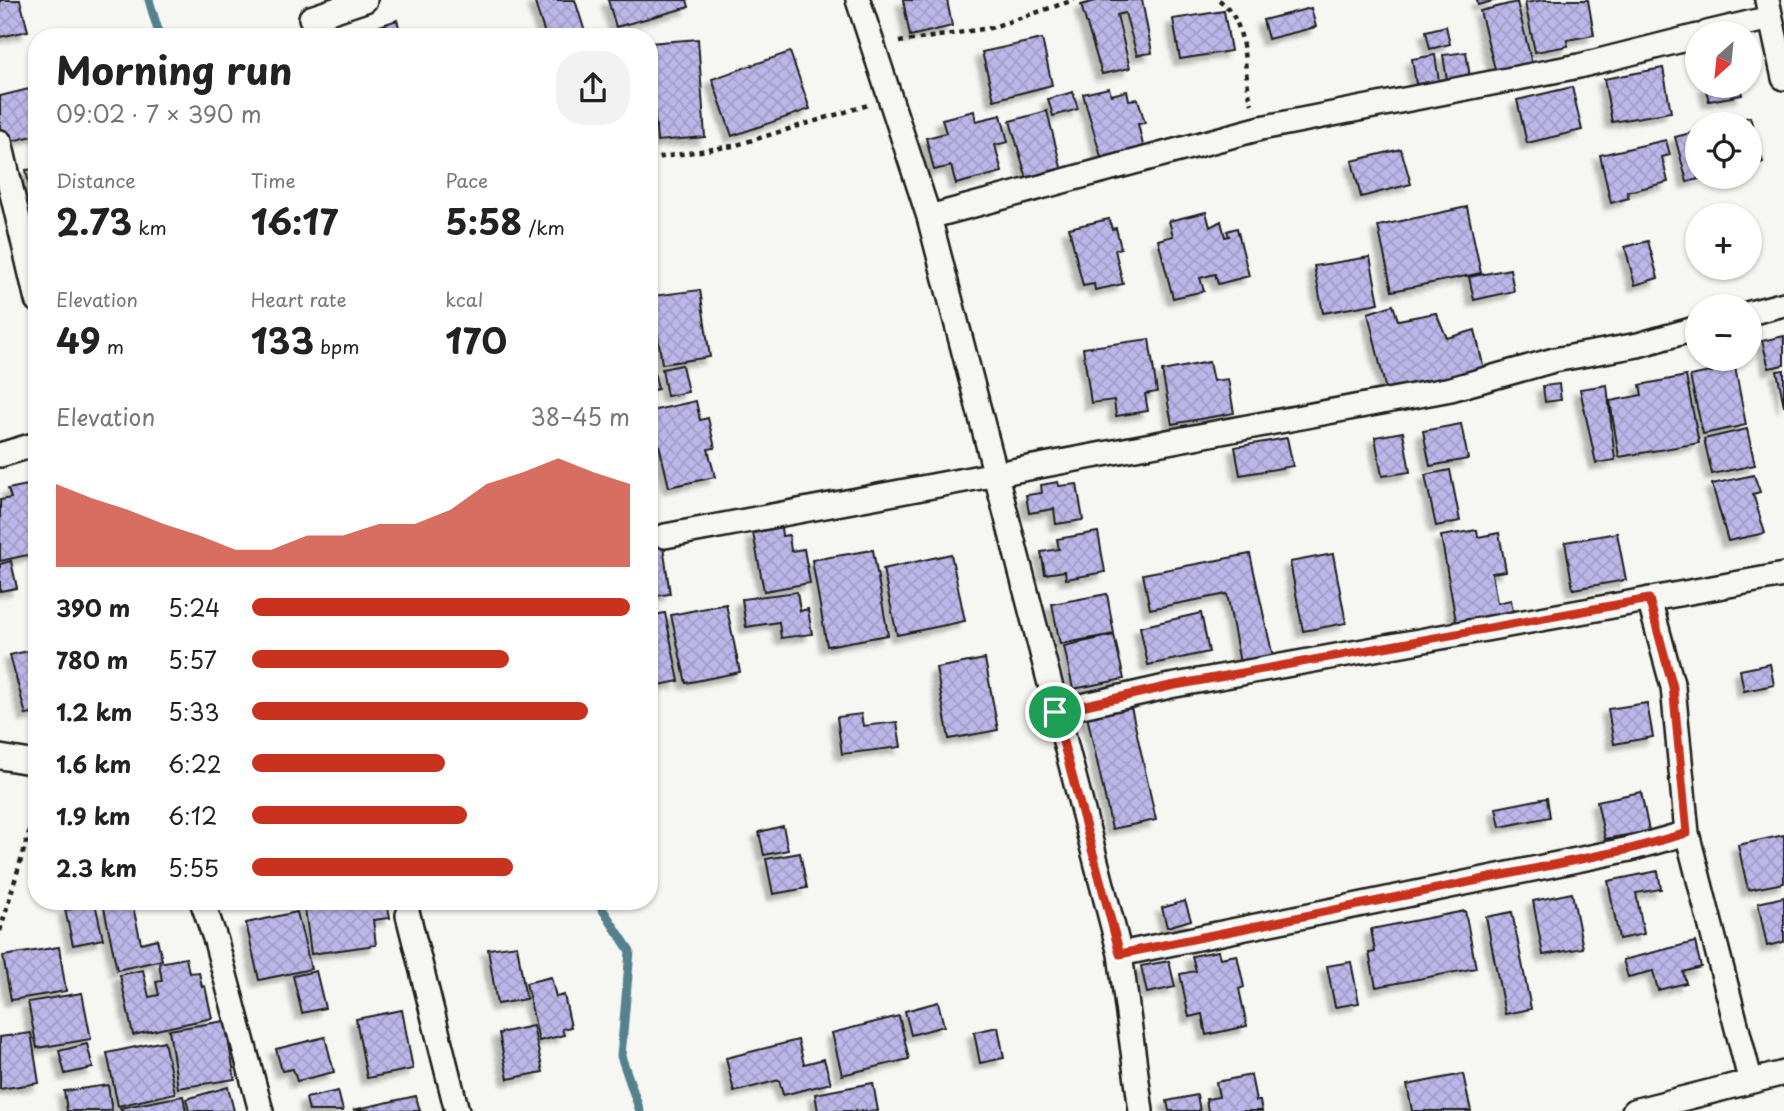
<!DOCTYPE html>
<html lang="en">
<head>
<meta charset="utf-8">
<style>
	:root { --surface:#fff; --page:#f2f2f2; --text:#222; --muted:#767676; --accent:#c8321e }
	body { margin:0; font-family:"Playpen Sans",sans-serif; background:var(--page); color:var(--text); height:100vh; display:flex; flex-direction:column; font-size:26px; white-space:nowrap }
	* { box-sizing:border-box; margin:0 }
	p { font-size:23px; color:var(--muted) }
	.icon { flex:none; width:38px; height:38px; fill:none; stroke:currentColor; stroke-width:2; stroke-linecap:round; stroke-linejoin:round }
	.map { position:relative; flex:1; overflow:hidden }
	.side { position:absolute; left:28px; top:28px; width:630px; height:882px; display:flex; flex-direction:column; background:var(--surface); border-radius:28px; box-shadow:0 2px 5px #0004 }
	.side>* { flex:none }
	.needle { width:46px; rotate:207deg }
	.tools { position:absolute; left:1685px; top:21px; display:grid; gap:14px }
	.tools a { display:grid; place-items:center; width:77px; height:77px; border-radius:50%; background:var(--surface); box-shadow:0 2px 5px #0004; font-size:35px }
	.pin { position:absolute; display:grid; place-items:center; width:60px; height:60px; color:#fff; margin:-30px; border:4px solid #fff; border-radius:50%; box-shadow:0 2px 7px #0007 }
	.round { display:grid; place-items:center; flex:none; width:74px; height:74px; border-radius:28px; background:var(--page) }
	.overview { display:flex; align-items:center; justify-content:space-between; height:119px; padding:0 28px }
	h1 { font-size:38px; font-weight:700; line-height:52px }
	.figures { display:grid; grid-template-columns:repeat(3,1fr); gap:10px; height:119px; padding:7px 28px }
	.figures div { display:grid; align-content:center }
	.figures b { font-size:35px; font-weight:700 }
	.figures small { font-size:19px; font-weight:400 }
	.figures p { font-size:19px }
	.chart { height:196px; padding:14px 28px }
	.chart p { display:flex; justify-content:space-between }
	.chart svg { width:100%; height:126px; margin-top:7px; fill:var(--accent); opacity:.7 }
	ul { padding:0 28px; list-style:none; font-size:23px }
	li { display:grid; grid-template-columns:112px 84px 1fr; align-items:center; height:52px }
	li i { height:18px; border-radius:9px; background:var(--accent) }
	.map>svg:first-child { display:block }
</style>
</head>
<body>
<div class="map">
<svg width="1784" height="1111" viewBox="0 0 1784 1111">
	<defs>
		<pattern id="building-cross-hatch" width="8" height="8" patternUnits="userSpaceOnUse" patternTransform="scale(1.75)"><rect width="8" height="8" fill="#bdb7e9"/><path d="M0 0l8 8M0 8l8-8" fill="none" stroke="#a29dc7"/></pattern>
		<filter id="shadow"><feDropShadow dx="-6" dy="6" stdDeviation="2" flood-color="#0004"/></filter>
	</defs>
	<rect width="100%" height="100%" fill="#f6f6f2"/>
	<filter id="ink" filterUnits="userSpaceOnUse"><feTurbulence type="fractalNoise" baseFrequency=".0143" numOctaves="2"/><feDisplacementMap in="SourceGraphic" scale="14" xChannelSelector="R" yChannelSelector="G"/><feConvolveMatrix kernelMatrix="1 2 1 2 8 2 1 2 1" color-interpolation-filters="sRGB"/></filter>
	<g filter="url(#ink)">
		<g fill="none" stroke-linecap="round" stroke-linejoin="round">
			<!-- stream -->
			<path stroke="#54818e" stroke-width="9" d="M149 0 160 37
				M597 901 630 951 621 1056 640 1111"/>
		</g>
		<!-- building -->
		<path fill="url(#building-cross-hatch)" stroke="#1c1c1c" stroke-width="2" filter="url(#shadow)" d="M0 0H20L28 31 0 37Z
			M534 0H575L585 32 570 37H546Z
			M608 0H687L689 7 616 27Z
			M903 0H947L952 26 910 36Z
			M1099 0H1142L1152 53 1137 55 1125 13 1117 15 1130 68 1102 74 1081 5Z
			M1477 0H1497L1478 5Z
			M1543 0H1588L1594 35 1567 40 1568 46 1535 52 1525 3Z
			M1517 2 1532 64 1496 73 1480 11Z
			M1311 8 1316 27 1268 39 1263 20Z
			M1224 11 1231 51 1180 59 1173 19Z
			M397 20 402 37H370L368 30Z
			M1446 26 1450 44 1430 49 1426 31Z
			M355 27 358 37H323Z
			M698 39 705 137 657 141 649 43Z
			M1042 39 1052 85 994 100 982 52Z
			M790 52 810 109 732 136 712 79Z
			M1466 52 1470 77 1447 80 1443 55Z
			M1435 55 1439 81 1416 84 1412 59Z
			M1663 68 1671 112 1612 122 1604 79Z
			M1705 86H1740L1742 95 1709 101Z
			M37 87V135L4 143 0 125V96Z
			M1572 87 1582 130 1527 143 1517 100Z
			M1109 88 1111 95 1127 91 1129 100 1138 99 1145 123 1138 124 1146 158 1104 167 1083 94Z
			M1073 92 1078 109 1053 116 1048 99Z
			M974 111 976 121 1001 115 1008 142 995 145 1002 172 956 184 951 166 934 170 926 138 946 133 942 119Z
			M1047 111 1064 179 1030 189 1010 121Z
			M1750 117 1763 162 1750 166V124H1722Z
			M1698 131V177H1707L1687 182 1675 137Z
			M1666 140 1670 155 1662 157 1668 182 1627 192 1629 198 1611 203 1600 155Z
			M1401 149 1411 184 1361 197 1352 161Z
			M37 169V213H35L26 170Z
			M1467 207 1481 273 1392 291 1378 226Z
			M1206 212 1210 227 1221 221 1225 237 1229 236 1227 231 1237 228 1249 276 1218 284 1215 274 1200 278 1204 291 1173 298 1158 240 1173 236 1169 221Z
			M1109 219 1112 229 1116 228 1121 248 1115 250 1123 284 1095 290 1094 284 1083 286 1069 228Z
			M1648 241 1658 278 1635 285 1625 247Z
			M1370 257 1379 303 1323 313 1314 266Z
			M1510 269 1514 291 1474 300 1469 277Z
			M700 290 710 357 662 364 652 296Z
			M1393 305 1398 320 1436 313 1447 338 1475 330 1485 374 1387 395 1368 313Z
			M1784 336V365L1769 368 1762 341Z
			M1149 339 1157 392 1145 394 1148 411 1116 416 1114 400 1091 403 1083 348Z
			M649 350 658 389 649 391Z
			M1209 362 1213 381 1228 379 1234 413 1172 424 1162 371Z
			M682 365 688 392 667 396 662 369Z
			M1735 367 1746 425 1703 434 1690 376Z
			M1784 370V406L1777 371Z
			M1686 376 1699 443 1619 457 1610 401 1642 395 1640 385Z
			M1559 384 1561 400 1545 402 1543 386Z
			M1607 385 1615 460 1596 463 1580 389Z
			M696 401 700 420 708 418 715 448 708 449 715 477 669 487 651 411Z
			M1461 424 1468 459 1430 466 1423 431Z
			M1747 429 1755 465 1712 474 1704 439Z
			M1403 432 1410 472 1382 476 1375 437Z
			M1287 438 1293 466 1240 475 1235 447Z
			M1450 470 1460 521 1436 526 1425 475Z
			M1754 475 1760 492 1753 494 1765 533 1728 541 1712 484Z
			M1058 482 1059 486 1077 484 1083 520 1056 524 1054 509 1029 513 1026 495 1042 493 1041 485Z
			M37 483V553L0 561V500L11 498 8 489Z
			M781 527 782 536 789 535 791 551 804 549 810 583 764 591 753 533Z
			M1477 530 1478 537 1499 533 1506 571 1492 573 1497 603 1511 600 1514 617 1457 627 1441 536Z
			M1098 532 1105 572 1066 579 1065 571 1045 574 1041 552 1059 549 1057 539Z
			M1617 533 1626 580 1573 589 1565 542Z
			M663 546 670 594 649 597V547Z
			M873 550 888 635 827 646 812 560Z
			M951 554 965 621 897 635 883 569Z
			M1250 554 1273 657 1240 663 1227 594 1150 609 1143 574Z
			M1333 554 1346 623 1303 631 1290 562Z
			M11 561 17 588 0 591V564Z
			M797 592 800 611 808 609 812 634 781 638 779 622 746 627 742 599Z
			M1107 594 1114 634 1060 644 1052 604Z
			M726 604 740 672 686 683 671 615Z
			M665 613 679 681 649 687V616Z
			M1201 613 1209 652 1148 665 1140 627Z
			M1114 635 1124 679 1073 689 1064 646Z
			M37 649V713L26 715 10 655Z
			M985 659 998 730 949 739 936 668Z
			M1770 664 1774 685 1744 691 1740 670Z
			M1647 703 1653 737 1614 744 1608 709Z
			M1131 707 1156 820 1112 829 1087 716Z
			M861 714 863 726 897 722 901 747 842 754 837 717Z
			M1641 792 1649 831 1605 839 1597 801Z
			M1547 798 1550 817 1500 827 1496 808Z
			M783 826 788 850 764 855 759 832Z
			M1784 835V883L1748 890 1738 845Z
			M800 853 807 888 773 894 766 859Z
			M1658 871 1661 889 1636 893 1644 934 1619 939 1608 881Z
			M1572 893 1583 948 1543 955 1533 901Z
			M1784 897V942L1767 946 1758 903Z
			M304 901H387L390 918 373 920 376 945 311 954Z
			M1185 901 1191 920 1167 927 1162 908Z
			M132 902 141 943 157 939 162 960 117 970 104 908Z
			M95 903 103 939 73 945 65 910Z
			M1465 911 1476 968 1376 987 1369 953 1375 952 1371 929Z
			M297 912 311 969 259 980 246 923Z
			M1512 912 1531 1009 1505 1014 1486 917Z
			M1695 942 1701 967 1683 972 1686 983 1658 990 1653 971 1628 977 1623 960Z
			M517 945 526 999 497 1004 488 949Z
			M59 947 66 991 11 1000 3 956Z
			M1218 951 1220 958 1237 955 1244 987 1239 989 1247 1026 1206 1035 1202 1014 1189 1017 1180 974 1196 971 1192 956Z
			M186 958 189 973 199 972 202 987 205 986 212 1018 133 1035 120 975 143 970 149 997 159 995 156 982 162 981 159 963Z
			M1169 961 1175 987 1147 993 1141 966Z
			M1351 962 1359 1003 1335 1007 1327 966Z
			M316 971 325 1008 302 1013 293 976Z
			M551 977 556 997 564 995 571 1027 562 1029 564 1035 539 1041 526 983Z
			M82 993 91 1039 37 1048 28 1002Z
			M938 1002 944 1026 911 1035 905 1011Z
			M402 1010 413 1069 367 1078 356 1019Z
			M899 1016 909 1059 842 1075 832 1033Z
			M225 1021 235 1079 178 1088 169 1030Z
			M533 1026 543 1072 508 1079 499 1033Z
			M998 1027 1004 1058 980 1063 974 1032Z
			M31 1033 39 1083 0 1089V1037Z
			M325 1037 334 1072 297 1081 293 1069 282 1071 276 1049Z
			M798 1040 804 1064 824 1059 831 1083 783 1095 779 1080 734 1092 726 1058Z
			M164 1041 175 1093 118 1106 107 1053Z
			M87 1044 93 1068 65 1074 59 1051Z
			M1463 1074 1471 1111H1412L1407 1085Z
			M1251 1075 1256 1101H1260L1262 1111H1208L1206 1099 1219 1097 1216 1082Z
			M873 1083 878 1111H818L815 1094Z
			M108 1085 112 1111H67L64 1091Z
			M228 1087 234 1111H189L186 1099Z
			M338 1091 343 1111H309L306 1098Z
			M1197 1095 1200 1111H1169L1167 1101Z
			M183 1096 186 1111H121L120 1108Z
			M416 1096 420 1111 353 1110Z"/>
		<g fill="none" stroke-linecap="round" stroke-linejoin="round">
			<defs>
				<path id="minor" d="M858 0 929 217 1120 954 1141 1111
					M1767 0 1784 78
					M311 18 365 0
					M1707 33 1770 18
					M0 142 37 300
					M929 217 1261 128 1579 66 1698 36
					M1750 313 1784 304
					M0 455 37 444
					M665 536 1451 389 1554 360 1638 345 1698 328
					M1649 599 1673 687 1687 833
					M1055 712 1170 686 1784 575
					M0 757 37 763
					M202 901 216 941 261 1111
					M408 915 457 1111
					M1120 954 1630 849 1687 833 1750 1079
					M1634 1111 1784 1073"/>
			</defs>
			<!-- minor casing -->
			<use href="#minor" stroke="#1c1c1c" stroke-width="28"/>
			<!-- path -->
			<path stroke="#1c1c1c" stroke-width="4.5" stroke-dasharray="5 5" stroke-linecap="butt" d="M1219 0C1251 23 1241 71 1252 104
				M899 42 990 28 1074 0
				M649 159 733 146 868 105
				M0 931 37 805"/>
			<!-- minor -->
			<use href="#minor" stroke="#f6f6f2" stroke-width="23"/>
		</g>
	</g>
	<g fill="none" stroke-linecap="round" stroke-linejoin="round" filter="url(#ink)">
		<defs>
			<path id="route" d="M1649 599 1673 687 1687 833 1630 849 1120 954 1055 712 1170 686Z"/>
		</defs>
		<!-- route casing -->
		<use href="#route" stroke="#fff" stroke-width="14"/>
		<!-- route -->
		<use href="#route" stroke="#c8321e" stroke-width="9"/>
	</g>
</svg>
<div class="tools">
<a><svg class="needle" viewBox="-14 -14 28 28"><path d="M0-13l5 13h-10z" fill="#e53935"/><path d="M0 13l5-13h-10z" fill="#767676"/></svg></a>
<a><svg class="icon" aria-label="locate" viewBox="0 0 24 24"><circle cx="12" cy="12" r="6"/><path d="M12 2v4M12 18v4M2 12h4M18 12h4"/></svg></a>
<a>+</a>
<a>−</a>
</div>
<div class="pin" style="left:1055px;top:712px;background:#1e9e55"><svg class="icon" aria-label="arrive" viewBox="0 0 24 24"><path d="M6 21V4h12l-3 4 3 4H6"/></svg></div>
<section class="side">
<div class="overview"><div><h1>Morning run</h1><p>09:02 · 7 × 390 m</p></div><a class="round"><svg class="icon" aria-label="share" viewBox="0 0 24 24"><path d="M12 15V3M7 8l5-5 5 5M5 13v7h14v-7"/></svg></a></div>
<div class="figures">
<div><p>Distance</p><b>2.73<small> km</small></b></div>
<div><p>Time</p><b>16:17</b></div>
<div><p>Pace</p><b>5:58<small> /km</small></b></div>
</div>
<div class="figures">
<div><p>Elevation</p><b>49<small> m</small></b></div>
<div><p>Heart rate</p><b>133<small> bpm</small></b></div>
<div><p>kcal</p><b>170</b></div>
</div>
<div class="chart"><p><span>Elevation</span>38–45 m</p>
<svg viewBox="0 0 160 44" preserveAspectRatio="none"><path d="M0 44V15L10 20L20 24L30 29L40 33L50 38L60 38L70 33L80 33L90 29L100 29L110 24L120 15L130 11L140 6L150 11L160 15V44z"/></svg>
</div>
<ul>
<li><b>390 m</b>5:24<i style="width:100%"></i></li>
<li><b>780 m</b>5:57<i style="width:68%"></i></li>
<li><b>1.2 km</b>5:33<i style="width:89%"></i></li>
<li><b>1.6 km</b>6:22<i style="width:51%"></i></li>
<li><b>1.9 km</b>6:12<i style="width:57%"></i></li>
<li><b>2.3 km</b>5:55<i style="width:69%"></i></li>
</ul>
</section>
</div>
</body>
</html>
